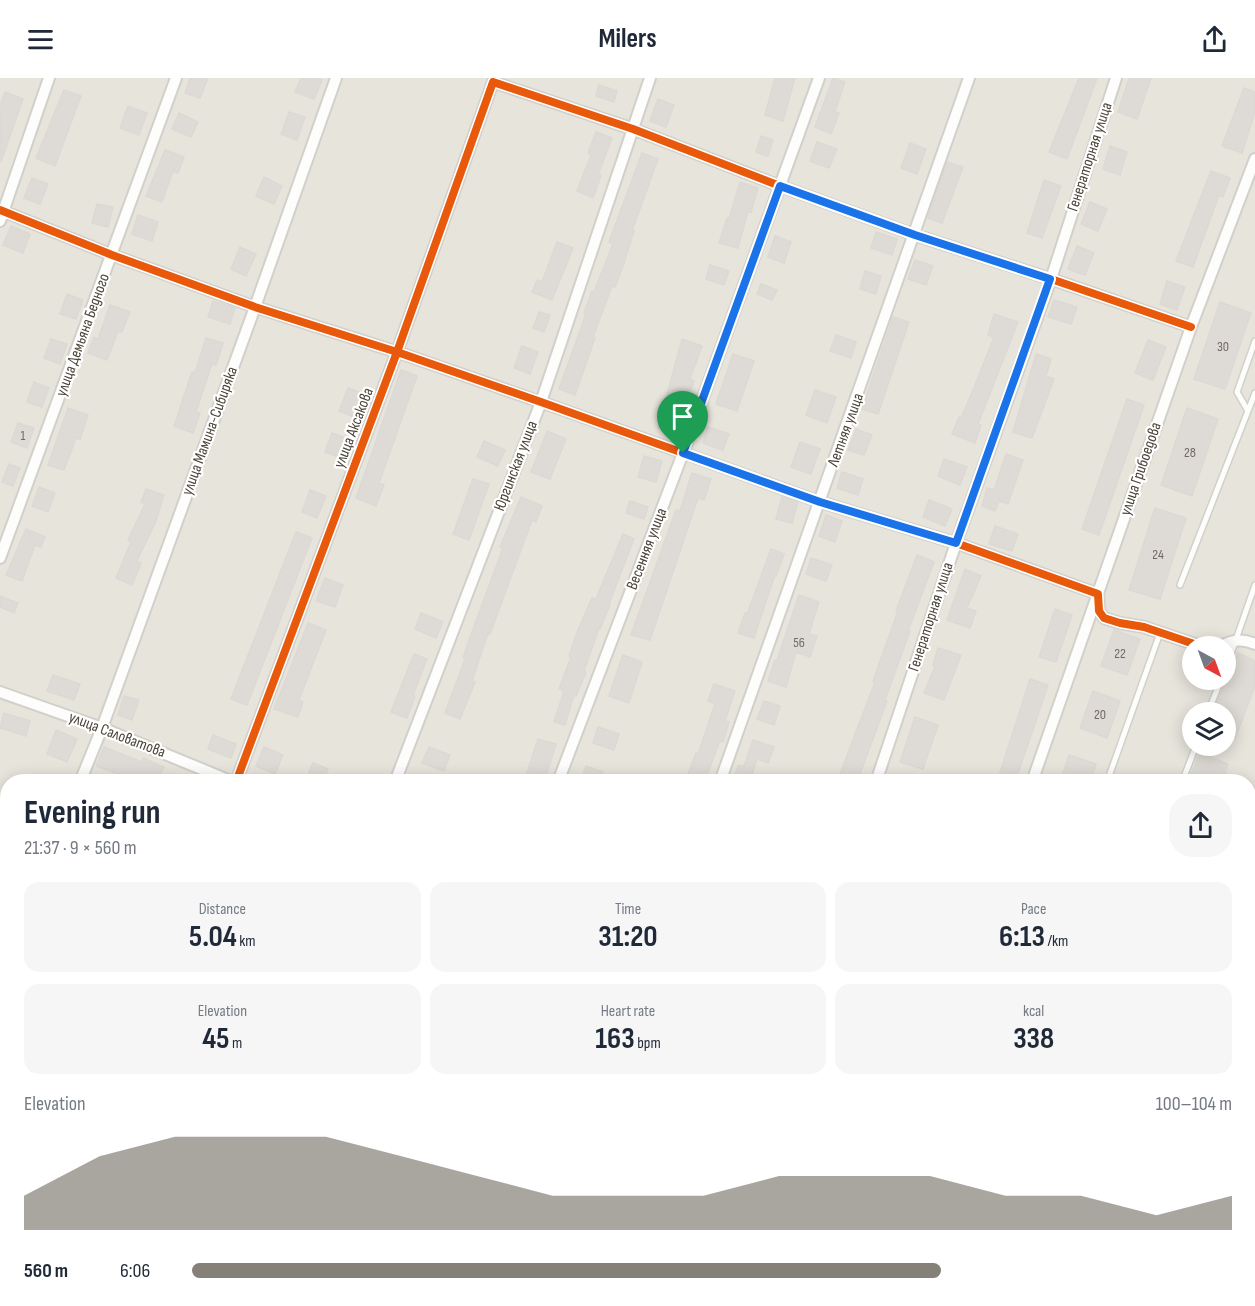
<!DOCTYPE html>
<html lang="en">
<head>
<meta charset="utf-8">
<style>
	:root { --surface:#fff; --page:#f6f6f7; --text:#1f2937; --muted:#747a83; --accent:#868178 }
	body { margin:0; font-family:"Sofia Sans Condensed",sans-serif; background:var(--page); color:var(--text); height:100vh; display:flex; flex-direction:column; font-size:22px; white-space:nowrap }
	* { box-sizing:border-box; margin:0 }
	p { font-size:20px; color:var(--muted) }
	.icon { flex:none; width:33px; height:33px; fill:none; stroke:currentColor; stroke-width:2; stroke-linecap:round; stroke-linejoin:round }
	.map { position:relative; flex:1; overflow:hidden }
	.side { position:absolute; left:0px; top:696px; width:1256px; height:532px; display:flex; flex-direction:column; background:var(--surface); border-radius:24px 24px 0 0; box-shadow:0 3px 15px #0003 }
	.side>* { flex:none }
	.needle { width:39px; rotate:139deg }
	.buttons { position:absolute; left:1182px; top:558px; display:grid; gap:12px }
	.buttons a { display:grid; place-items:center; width:54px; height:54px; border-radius:50%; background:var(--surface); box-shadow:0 3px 15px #0003; font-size:30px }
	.pin { position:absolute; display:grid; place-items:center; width:51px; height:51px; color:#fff; margin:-62px -26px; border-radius:50% 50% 50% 0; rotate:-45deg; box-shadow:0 0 6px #0007 }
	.pin .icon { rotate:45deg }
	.round { display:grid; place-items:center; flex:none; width:63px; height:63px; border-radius:24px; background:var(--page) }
	.overview { display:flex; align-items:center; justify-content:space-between; height:102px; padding:0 24px }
	h1 { font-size:33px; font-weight:700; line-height:45px }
	.figures { display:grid; grid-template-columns:repeat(3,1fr); gap:9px; height:102px; padding:6px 24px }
	.figures div { display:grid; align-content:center; border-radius:15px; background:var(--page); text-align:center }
	.figures b { font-size:30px; font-weight:700 }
	.figures small { font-size:16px; font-weight:400 }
	.figures p { font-size:16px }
	.chart { height:168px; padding:12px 24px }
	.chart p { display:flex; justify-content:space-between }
	.chart svg { width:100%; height:108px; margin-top:6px; fill:var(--accent); opacity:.7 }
	ul { padding:0 24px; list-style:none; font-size:20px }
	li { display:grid; grid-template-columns:96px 72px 1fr; align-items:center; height:45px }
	li i { height:15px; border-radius:8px; background:var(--accent) }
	header { display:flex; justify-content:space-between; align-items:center; height:78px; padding:0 24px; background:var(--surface); font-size:27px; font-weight:700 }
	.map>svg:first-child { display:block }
</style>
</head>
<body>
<header><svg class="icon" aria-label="menu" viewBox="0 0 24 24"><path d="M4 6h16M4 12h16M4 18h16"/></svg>Milers<svg class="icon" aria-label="share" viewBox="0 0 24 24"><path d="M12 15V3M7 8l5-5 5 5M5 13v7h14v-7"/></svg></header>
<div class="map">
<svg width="1255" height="1228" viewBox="0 0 1255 1228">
	<rect width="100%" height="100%" fill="#f4f2ee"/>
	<!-- residential -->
	<path fill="#e7e4dc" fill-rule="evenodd" d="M0 0H1255V1228H0ZM1192 568H1226V602H1192ZM1192 634H1226V668H1192ZM8 704H1248V1221H8Z"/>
	<!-- building -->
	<path fill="#dedbd6" stroke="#dcd9d4" stroke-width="1.5" d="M190 0H208L200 20 185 15Z
		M301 0H315L322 2 314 21 295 14Z
		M775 0H795L783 43 765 37Z
		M833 0 845 4 835 33 839 35 831 56 815 49Z
		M1079 0H1097L1067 81 1049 74Z
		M1129 0H1151L1137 41 1118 34Z
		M599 7 617 13 614 24 596 18Z
		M1244 10 1255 14V34L1242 75 1222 68Z
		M64 12 81 18 55 88 36 80Z
		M5 14 23 21 1 84 0 28Z
		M658 21 674 27 666 49 650 43Z
		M128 28 147 35 139 57 120 50Z
		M289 34 305 39 297 62 281 56Z
		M179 35 198 44 191 59 172 51Z
		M596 54 612 60 598 97 601 98 593 120 577 113 591 77 588 75Z
		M761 58 773 62 768 78 756 74Z
		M817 64 837 71 829 90 810 83Z
		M910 65 926 71 917 96 901 90Z
		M1110 68 1127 74 1120 97 1103 91Z
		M165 72 184 79 178 95 173 93 162 124 146 118Z
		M642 75 658 81 632 153H634L623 188 615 209 612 208 593 259 595 260 575 317 559 311 586 236 584 235 592 213 594 214 613 166 609 164Z
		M947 84 963 89 942 145 928 140Z
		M1211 93 1230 100 1223 119 1219 117 1193 189 1176 183Z
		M264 99 282 108 274 126 256 118Z
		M32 100 48 106 40 126 24 120Z
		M1044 102 1061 108 1042 160 1027 155Z
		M740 104 758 110 751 134 748 133 738 170 719 165 727 140 729 141Z
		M1090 124 1107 131 1098 153 1081 146Z
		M97 126 113 129 108 149 92 145Z
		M138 137 158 144 152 163 132 156Z
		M11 148 30 156 23 175 3 167Z
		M876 154 897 161 892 177 871 170Z
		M775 158 791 164 784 185 768 179Z
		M557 164 573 170 552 222 532 214 537 202 542 204Z
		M1077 168 1094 175 1085 197 1068 191Z
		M240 169 256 176 246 198 231 191Z
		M915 182 933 188 926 207 908 201Z
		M710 187 729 193 724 207 706 201Z
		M865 193 881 198 876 216 860 211Z
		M1167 203 1185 209 1177 232 1160 226Z
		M761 206 777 212 772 222 757 216Z
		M67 216 83 222 76 241 60 236Z
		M1054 222 1077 229 1071 246 1048 239Z
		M213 223 235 230 230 246 208 239Z
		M1220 224 1251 235 1225 311 1194 301Z
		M110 227 130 234 122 254 118 253 107 282 88 275 94 259 98 261Z
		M539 234 550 237 544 254 533 250Z
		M994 236 1018 244 978 346 981 347 975 365 952 356 959 339 961 340 973 312 994 259 988 257Z
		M893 239 909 244 878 336 862 331Z
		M836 257 856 264 851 280 830 273Z
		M206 260 223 265 216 287 212 286 196 334 200 335 193 355 174 348 192 294 195 295Z
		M51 261 67 266 60 286 44 280Z
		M682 261 702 268 690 301 694 303 689 316H688L676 355 658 350Z
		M1148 262 1166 269 1153 302 1135 295Z
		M522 268 538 274 530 296 514 290Z
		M733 276 754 283 737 333 716 326Z
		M1036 276 1051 281 1046 298 1054 301 1032 360 1013 354Z
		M401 292 417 298 379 405 384 407 376 428 356 420Z
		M34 304 49 310 42 329 27 324Z
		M348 310 364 316 354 339 339 333Z
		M815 312 836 319 827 345 806 337Z
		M1127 321 1144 327 1099 457 1082 451Z
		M68 330 88 337 80 361 76 360 64 392 48 387Z
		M1187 330 1218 341 1192 418 1161 407Z
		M18 345 34 350 27 370 11 364Z
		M708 349 729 356 723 372 703 365Z
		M856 351 872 357 864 377 848 372Z
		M547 353 566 361 550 401 531 394Z
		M332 355 348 361 341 380 325 374Z
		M484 363 505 372 498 388 477 379Z
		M800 364 820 371 811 396 791 389Z
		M1006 376 1023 382 1008 426 999 423 995 433 982 428 987 410 994 412Z
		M644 378 662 383 656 404 638 399Z
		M944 381 967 389 960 407 938 398Z
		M9 386 20 390 13 408 2 404Z
		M842 394 863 401 858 417 837 410Z
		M692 395 711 401 704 422 698 420 650 562 631 557 676 432 680 433Z
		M473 401 489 406 469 462 453 456Z
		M39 409 55 415 48 434 32 428Z
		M146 411 164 417 156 443 137 483 141 485 132 507 116 500 131 464 128 462 145 426 141 424Z
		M310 412 326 418 317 440 302 434Z
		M521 419 542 428 536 444 532 442 490 556 488 555 472 603 475 604 460 641 445 635 465 581 463 580 469 562 503 470 500 469Z
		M782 419 798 424 792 445 776 441Z
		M929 422 952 431 945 448 923 439Z
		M630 423 648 429 644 441 626 435Z
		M1155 430 1186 440 1160 521 1129 512Z
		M826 437 842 443 835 464 819 458Z
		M995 448 1018 456 1012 473 989 466Z
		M26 451 45 459 41 469 35 467 22 503 6 497Z
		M296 454 312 460 247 627 231 621Z
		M623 456 634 461 609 526 610 527 600 551 599 550 584 593 586 594 576 618 574 617 565 647 554 644 564 613 559 611 571 579 569 578 577 554 592 520 596 521Z
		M771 471 784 476 776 498 775 497 754 560 738 555 745 535 747 536Z
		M917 477 934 484 908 553H910L885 622 887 623 857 704H837L875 604 873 603 898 533H896Z
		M811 480 832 487 826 503 806 496Z
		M965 491 981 498 967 530 976 533 970 550 947 542Z
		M325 500 343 507 335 529 316 523Z
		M799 517 819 524 809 556 817 558 810 579 796 574 786 609 768 603 775 582H777Z
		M0 518 18 525 14 535 0 529Z
		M1055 531 1072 537 1056 584 1039 579Z
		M421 535 443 544 436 560 415 551Z
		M308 545 326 552 299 622 303 624 298 639 274 631Z
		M1114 552 1140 561 1127 597 1101 588Z
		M938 570 961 577 944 622 924 615 935 588 933 587Z
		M1238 575 1255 583V608L1235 661 1226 657V634H1213Z
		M414 576 427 581 413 617 415 618 407 640 391 634Z
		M623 577 642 584 629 625 609 618Z
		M53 597 80 606 74 622 47 613Z
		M1030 601 1048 607 1038 637 1015 704H997Z
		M714 606 735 613 725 643 729 644 723 664 720 663 705 702 688 696 696 675 698 676 715 626 708 623Z
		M1093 613 1120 623 1107 660 1080 650Z
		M124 618 139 622 132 642 118 637Z
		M764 623 780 628 774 647 757 641Z
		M4 635 30 643 26 658 0 650Z
		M915 639 938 647 923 691 900 684Z
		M598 649 619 656 614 672 593 665Z
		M56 652 77 661 67 684 47 676Z
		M213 657 236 666 231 680 208 671Z
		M538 661 556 666 544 704H524Z
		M753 662 774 669 768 685 757 681 750 704H733L738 687 744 688Z
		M104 669 142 684 143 680 164 689 157 704H141L96 688Z
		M264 669 283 677 275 696 256 688Z
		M429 669 450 677 444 693 422 685Z
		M1200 675 1228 686 1222 704H1188Z
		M1069 677 1096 686 1090 704H1060Z
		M313 685 328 691 322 704H305Z
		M586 688 603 694 600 704H580Z"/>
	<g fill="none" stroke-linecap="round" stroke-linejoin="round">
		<defs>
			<path id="service" d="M1248 333 1237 314 1255 263
				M1180 507 1255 315
				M1226 590 1255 507
				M1208 634 1221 602
				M1107 704 1160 555
				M1182 704 1196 668
				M1248 899 1255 877
				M1248 917 1255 920
				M0 1220 9 1228
				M42 1228 48 1221
				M107 1228 109 1221"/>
			<path id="minor" d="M0 132 112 177 255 229 397 274 541 324 820 424 956 465 1098 516 1099 533 1104 540 1120 545 1144 549 1200 568
				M0 143 49 0
				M0 480 176 0
				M1221 568C1233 562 1242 560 1255 566
				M0 614 102 650 233 704
				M80 704 102 650 255 229 336 0
				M236 704 397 274 493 4 633 51 780 108 915 157 1051 201 1191 249
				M395 704 541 324 650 0
				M558 704 683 375 819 0
				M720 704 969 0
				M876 704 956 465 1051 201 1116 0
				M1032 704 1191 249 1255 81
				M0 766 8 769
				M0 917 8 896
				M0 1068 8 1071
				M386 1221 407 1228
				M965 1221 976 1228
				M1227 1221 1238 1228
				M216 1228 219 1221
				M378 1228 380 1221
				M538 1228 540 1221
				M613 1228 615 1221
				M733 1228 735 1221
				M891 1228 895 1221
				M1053 1228 1057 1221"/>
		</defs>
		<!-- service casing -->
		<use href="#service" stroke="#d2d0cb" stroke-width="8"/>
		<!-- minor casing -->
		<use href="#minor" stroke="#d2d0cb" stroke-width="14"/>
		<!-- service -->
		<use href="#service" stroke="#fdfdfc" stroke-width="5"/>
		<!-- minor -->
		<use href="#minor" stroke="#fdfdfc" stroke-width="10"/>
		<defs>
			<path id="cycleway" d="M0 132 112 177 255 229 397 274 541 324 820 424 956 465 1098 516 1099 533 1104 540 1120 545 1144 549 1200 568
				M236 704 397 274 493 4 633 51 780 108 915 157 1051 201 1191 249"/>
		</defs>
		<!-- cycleway casing -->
		<use href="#cycleway" stroke="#fff" stroke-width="11"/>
		<!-- cycleway -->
		<use href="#cycleway" stroke="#e8590c" stroke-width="8"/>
	</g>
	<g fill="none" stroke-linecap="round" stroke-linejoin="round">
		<defs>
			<path id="route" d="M780 108 915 157 1050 201 956 465 820 424 683 375Z"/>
		</defs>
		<!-- route casing -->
		<use href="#route" stroke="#fff" stroke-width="12"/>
		<!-- route -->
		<use href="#route" stroke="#1a73e8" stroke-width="8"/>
	</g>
	<g text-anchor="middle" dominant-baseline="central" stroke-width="4.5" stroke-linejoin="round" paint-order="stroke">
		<!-- number labels -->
		<g font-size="14" fill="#706a61">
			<text x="1223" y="268">30</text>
			<text x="23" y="357">1</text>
			<text x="1190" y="374">28</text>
			<text x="1158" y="476">24</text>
			<text x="799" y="564">56</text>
			<text x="1120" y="575">22</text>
			<text x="1100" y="636">20</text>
		</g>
		<!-- street labels -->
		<g font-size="16" fill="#4b4439" stroke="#fff">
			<text transform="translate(1090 79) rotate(-72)">Генераторная улица</text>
			<text transform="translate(83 257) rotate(-70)">улица Демьяна Бедного</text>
			<text transform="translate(354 350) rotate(-69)">улица Аксакова</text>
			<text transform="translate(846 352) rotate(-70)">Летняя улица</text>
			<text transform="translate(210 353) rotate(-70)">улица Мамина-Сибиряка</text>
			<text transform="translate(516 388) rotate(-69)">Юргинская улица</text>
			<text transform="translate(1141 391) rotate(-71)">улица Грибоедова</text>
			<text transform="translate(647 471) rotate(-69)">Весенняя улица</text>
			<text transform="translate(931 539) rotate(-72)">Генераторная улица</text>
			<text transform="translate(117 657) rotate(21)">улица Саловатова</text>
		</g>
	</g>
</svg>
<div class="buttons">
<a><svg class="needle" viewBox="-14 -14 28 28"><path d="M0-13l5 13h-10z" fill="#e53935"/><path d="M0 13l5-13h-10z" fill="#747a83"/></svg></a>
<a><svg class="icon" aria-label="layers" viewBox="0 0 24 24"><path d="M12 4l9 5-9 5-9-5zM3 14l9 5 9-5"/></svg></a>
</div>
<div class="pin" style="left:683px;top:375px;background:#1e9e55"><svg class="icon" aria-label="arrive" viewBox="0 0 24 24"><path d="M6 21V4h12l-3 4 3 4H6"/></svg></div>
<section class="side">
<div class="overview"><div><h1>Evening run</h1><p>21:37 · 9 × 560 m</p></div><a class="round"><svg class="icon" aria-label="share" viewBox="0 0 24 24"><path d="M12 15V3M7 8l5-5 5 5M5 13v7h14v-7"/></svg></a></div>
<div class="figures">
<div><p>Distance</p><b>5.04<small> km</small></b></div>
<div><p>Time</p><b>31:20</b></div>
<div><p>Pace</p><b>6:13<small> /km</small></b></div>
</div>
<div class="figures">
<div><p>Elevation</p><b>45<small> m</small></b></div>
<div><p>Heart rate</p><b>163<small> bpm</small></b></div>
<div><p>kcal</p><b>338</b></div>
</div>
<div class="chart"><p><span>Elevation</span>100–104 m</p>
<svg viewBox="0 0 160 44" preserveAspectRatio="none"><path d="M0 44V30L10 14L20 6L30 6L40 6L50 14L60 22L70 30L80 30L90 30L100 22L110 22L120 22L130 30L140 30L150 38L160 30V44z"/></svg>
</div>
<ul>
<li><b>560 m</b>6:06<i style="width:72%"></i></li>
</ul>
</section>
</div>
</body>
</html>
